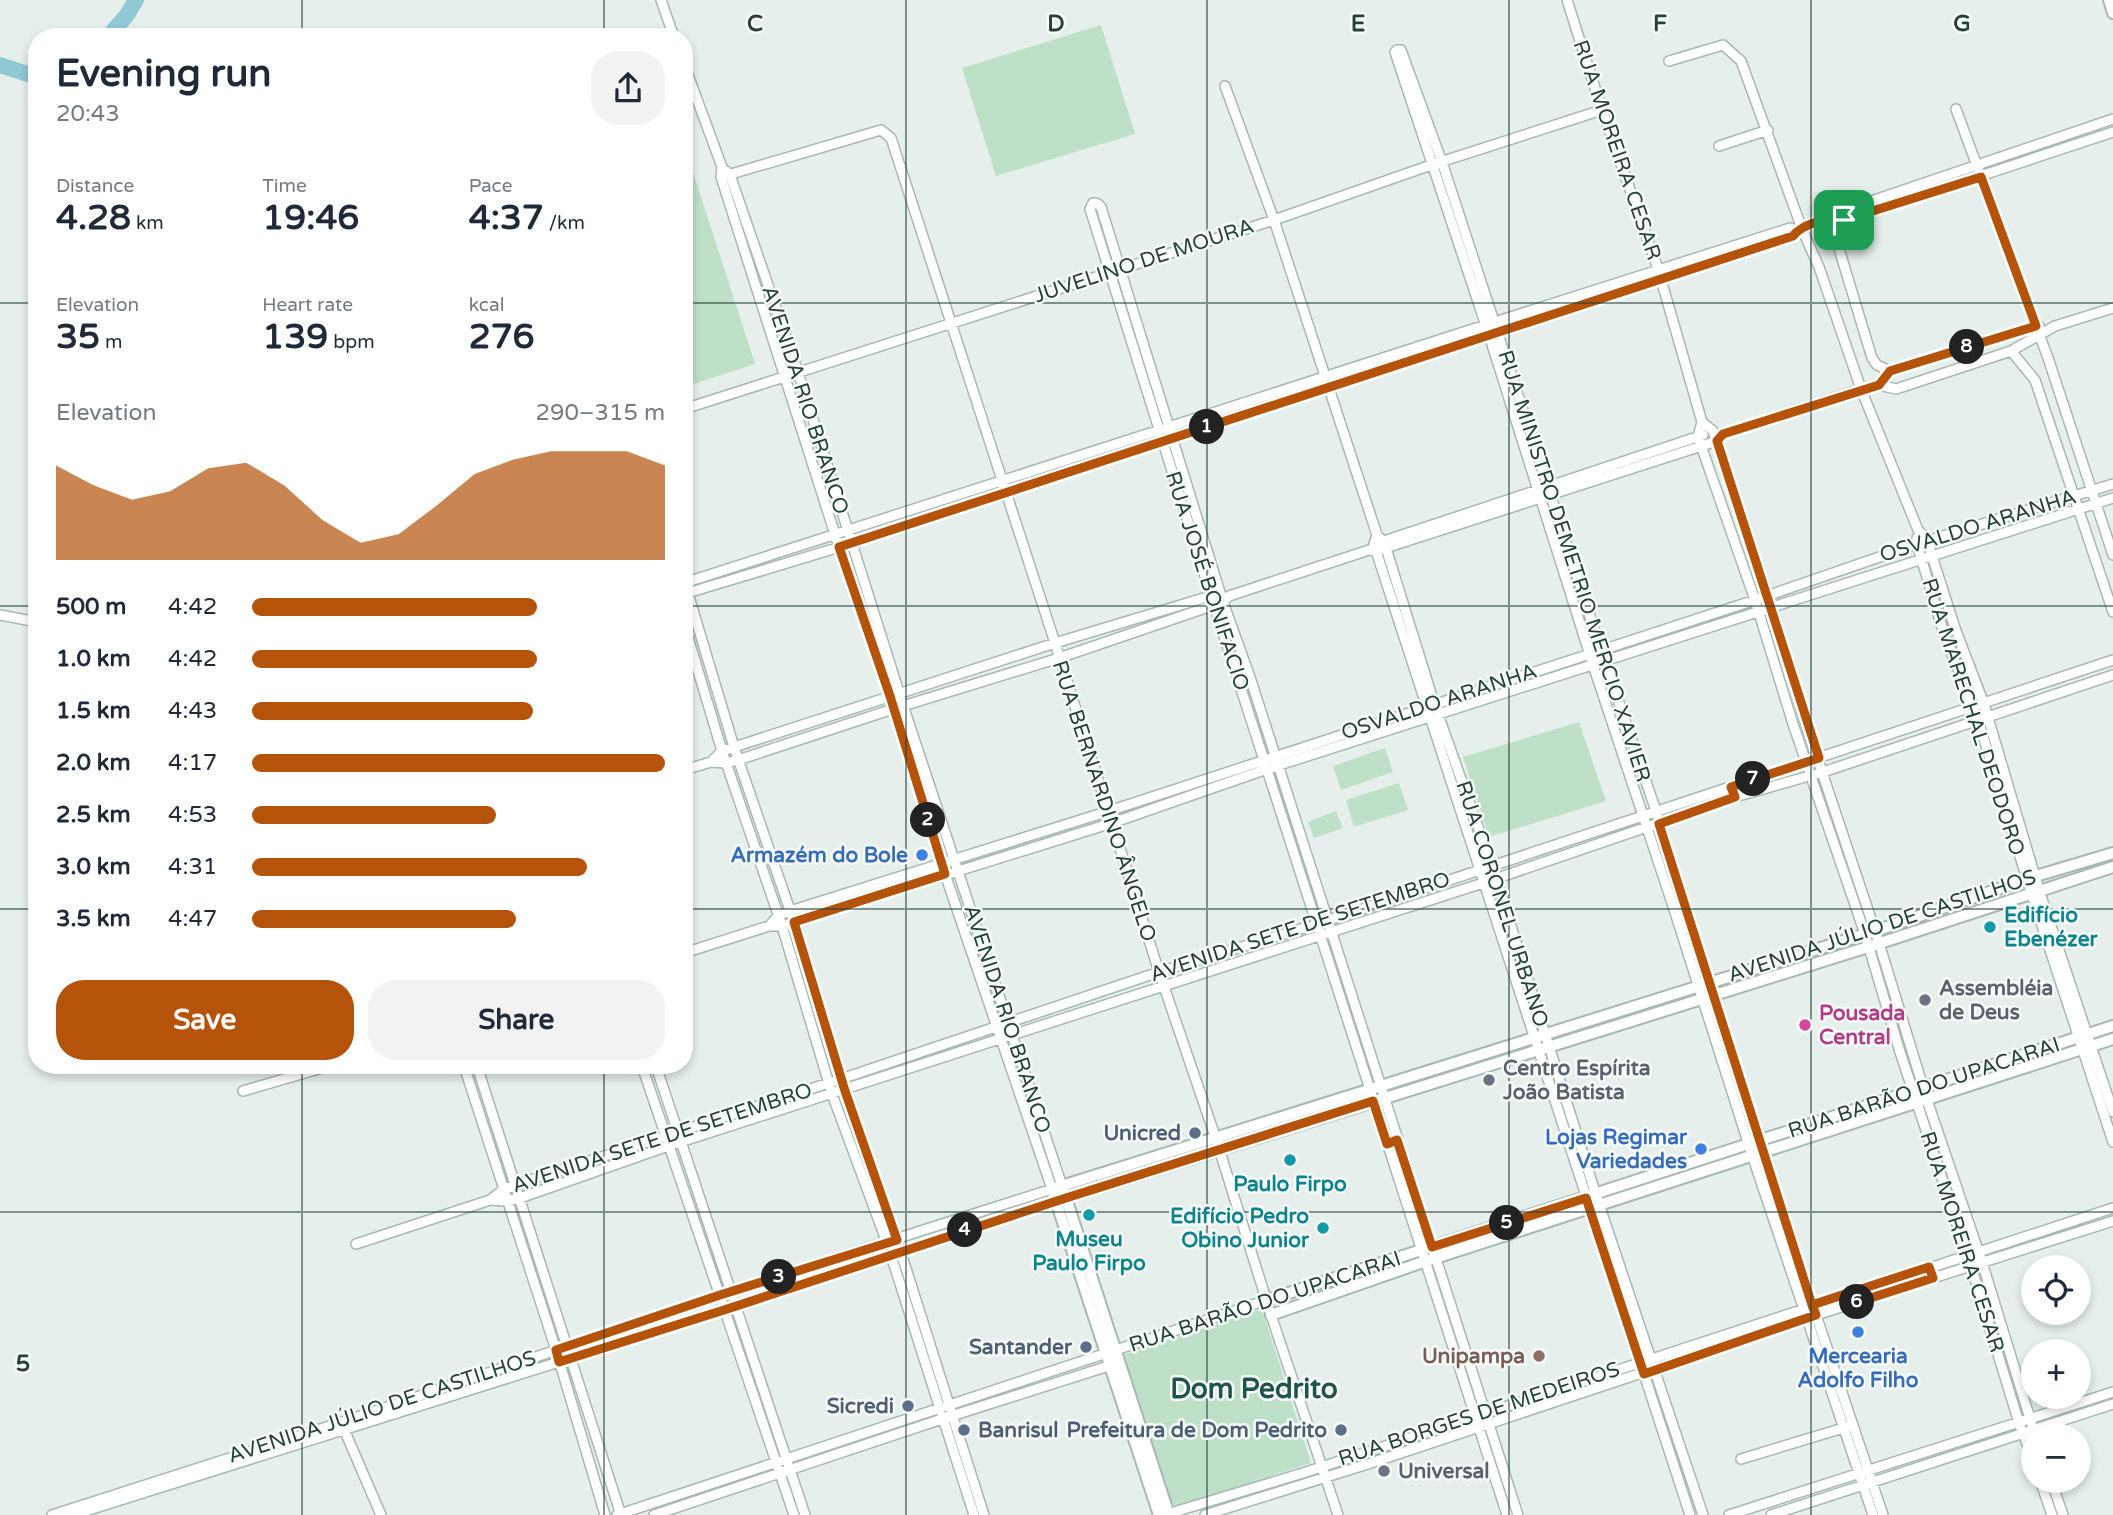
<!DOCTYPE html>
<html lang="en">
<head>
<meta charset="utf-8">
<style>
	:root { --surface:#fff; --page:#f2f2f3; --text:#1f2937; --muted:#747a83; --accent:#b45309 }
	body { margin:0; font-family:"Varela Round",sans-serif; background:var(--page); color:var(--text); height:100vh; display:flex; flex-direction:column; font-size:26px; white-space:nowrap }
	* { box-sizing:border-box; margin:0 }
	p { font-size:23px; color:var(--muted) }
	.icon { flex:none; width:38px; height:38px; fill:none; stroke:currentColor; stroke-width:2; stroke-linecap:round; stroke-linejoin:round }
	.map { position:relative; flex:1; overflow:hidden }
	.side { position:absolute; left:28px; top:28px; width:665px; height:1046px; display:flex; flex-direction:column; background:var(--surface); border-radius:28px; box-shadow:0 4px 10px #0003 }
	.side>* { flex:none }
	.controls { position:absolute; left:2021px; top:1255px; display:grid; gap:14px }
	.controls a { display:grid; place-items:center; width:70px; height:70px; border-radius:50%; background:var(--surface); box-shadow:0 4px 10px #0003; font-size:35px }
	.pin { position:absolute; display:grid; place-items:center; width:60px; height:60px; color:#fff; margin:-30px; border-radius:14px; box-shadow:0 4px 10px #0006 }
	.km { position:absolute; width:35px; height:35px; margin:-18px; border-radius:50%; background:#222; color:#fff; font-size:19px; line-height:35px; text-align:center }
	.round { display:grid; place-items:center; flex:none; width:74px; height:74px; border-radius:28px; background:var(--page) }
	.overview { display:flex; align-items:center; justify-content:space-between; height:119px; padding:0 28px }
	h1 { font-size:38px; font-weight:800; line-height:52px }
	.stats { display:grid; grid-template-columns:repeat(3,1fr); gap:10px; height:119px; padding:7px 28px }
	.stats div { display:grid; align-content:center }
	.stats b { font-size:35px; font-weight:800 }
	.stats small { font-size:19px; font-weight:400 }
	.stats p { font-size:19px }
	.chart { height:196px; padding:14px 28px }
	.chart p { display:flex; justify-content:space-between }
	.chart svg { width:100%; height:126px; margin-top:7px; fill:var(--accent); opacity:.7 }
	.button { display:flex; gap:14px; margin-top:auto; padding:14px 28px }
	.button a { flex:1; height:80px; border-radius:28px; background:var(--accent); color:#fff; font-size:28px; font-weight:800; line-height:80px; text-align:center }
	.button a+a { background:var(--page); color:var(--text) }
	ul { padding:0 28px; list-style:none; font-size:23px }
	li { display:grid; grid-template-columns:112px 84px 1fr; align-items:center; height:52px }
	li i { height:18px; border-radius:9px; background:var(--accent) }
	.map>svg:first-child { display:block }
</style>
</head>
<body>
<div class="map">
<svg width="2113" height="1515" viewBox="0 0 2113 1515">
	<rect width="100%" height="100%" fill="#e6efeb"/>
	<!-- green -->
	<path fill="#bfe0c8" d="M1101 25 1135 134 996 176 962 68Z
		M684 144 755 364 684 387Z
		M1579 722 1606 801 1489 837 1463 757Z
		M1385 748 1393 772 1341 790 1333 766Z
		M1399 783 1408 810 1354 827 1346 800Z
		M1336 811 1343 828 1314 838 1308 822Z
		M1262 1309 1311 1463 1172 1508 1123 1355Z"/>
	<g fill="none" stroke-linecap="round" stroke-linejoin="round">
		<!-- river -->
		<path stroke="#8ec9d4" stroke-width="16" d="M108 37 127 15 136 0
			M0 65 37 77"/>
		<defs>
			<path id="minor" d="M661 0 674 37
				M1567 0 1602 110 1658 269 1702 422 1698 437 1755 600 1793 724 1865 934 1900 1052 1971 1266 2019 1423 2034 1462
				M1397 50H1401L1442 162 1601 650 1656 811 1712 994 1816 1315 1883 1515
				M1397 50 1395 52 1489 335 1593 665 1673 906 1752 1155 1873 1515
				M1669 61 1723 45 1741 61 1802 229 1819 267 1861 389 1918 530 1927 540 1955 628 1984 704 2039 890 2113 1112
				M1225 86 1274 220 1377 535 1383 541 1386 548 1434 703 1492 866 1596 1195 1703 1515
				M1956 109 2048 358 2113 555
				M1719 146 1768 130
				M726 171 730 175 798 372 903 705 1062 1186
				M721 177 881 130 891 138 1055 643 1159 972 1216 1139 1271 1315 1338 1515
				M1835 218 1842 211 2113 119
				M1830 219 1872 358 1877 365 1890 371
				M2011 351 2035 380 2113 612
				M1879 385 1890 371 2039 326
				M684 409 1274 220 1434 164 1602 110
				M1702 422 1713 431 1772 608 1805 721 1879 943 1927 1100 1982 1262 2035 1435
				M1377 535 1374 544 1376 551 1690 1515
				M1917 538V544L1943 631 1978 720 2031 892 2113 1142
				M1381 542 1703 435
				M684 583C1053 464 1421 345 1790 228L1798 230
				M687 590 734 747 794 922 845 1091 897 1240 984 1515
				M684 594 853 543 1793 236C1802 224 1830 216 1844 221L2113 132
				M0 615 37 622
				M684 624 722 751 782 926 832 1094 887 1243 974 1515
				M711 762 722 751 1055 643 1214 595
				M684 770 711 762 726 763 738 760 893 709 1059 658 1223 602 1229 596 1369 550 1376 551 1717 441 1723 434 1861 389 1879 385 1896 389 2011 351 2055 326 2113 308
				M769 926 779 915 790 911 1109 811 1755 600 1917 544 2113 484
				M684 953 769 926H782L1112 823 1267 769 2113 498
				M464 1066 556 1350 605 1515
				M477 1066 621 1515
				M642 1066 794 1515
				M656 1066 805 1515
				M243 1091 329 1066
				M490 1200 506 1201 520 1198 668 1146 1483 883 1735 797 1823 772 2113 675
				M356 1244 490 1200 503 1190 515 1185 841 1079 1159 972 1317 924 2113 660
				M343 1427 381 1515
				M1741 1459 1850 1426
				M2040 1480 2052 1515
				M2051 1480 2063 1515
				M52 1515 342 1422 720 1295 1052 1189 945 874 890 696 839 547 721 177 722 167 684 64
				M73 1515 724 1310 1056 1201
				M617 1515 1267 1300
				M654 1515 942 1419 1115 1364
				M1164 1515 1303 1473 2113 1208
				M1205 1515 1371 1463 1816 1315 2113 1221
				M1507 1515 1214 605 1090 209 1093 203 1098 204 1101 207 1223 602 1250 677 1518 1515
				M1729 1515 2113 1392
				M1771 1515 2113 1404"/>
			<path id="tertiary" d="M2109 0 2113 13
				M1064 1192 1169 1515
				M1056 1201 1868 947 2113 867
				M1267 1300 2113 1026
				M1271 1315 1426 1261 2113 1039
				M1159 1515 1052 1189 1875 931 2036 876 2113 853"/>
		</defs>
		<!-- minor casing -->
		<use href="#minor" stroke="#a8b8b2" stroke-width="12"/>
		<!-- tertiary casing -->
		<use href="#tertiary" stroke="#a8b8b2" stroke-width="14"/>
		<!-- minor -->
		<use href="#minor" stroke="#fff" stroke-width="9"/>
		<!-- tertiary -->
		<use href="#tertiary" stroke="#fff" stroke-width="10"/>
	</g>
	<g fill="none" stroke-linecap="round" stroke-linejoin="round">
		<defs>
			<path id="route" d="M1844 220C1830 216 1802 224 1793 236L839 547 890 696 945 874 794 922 845 1091 897 1240 720 1295 556 1350 559 1362 724 1310 1066 1198 1373 1101 1387 1144 1397 1140 1432 1247 1586 1198 1644 1374 1816 1315 1812 1305 1929 1267 1933 1278 1855 1303 1851 1292 1812 1305 1659 824 1735 797 1731 787 1819 758 1717 441 1723 434 1879 385 1890 371 2036 326 1981 177 1844 220"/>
		</defs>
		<!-- route casing -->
		<use href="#route" stroke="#fff" stroke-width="14"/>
		<!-- route -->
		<use href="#route" stroke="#b45309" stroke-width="9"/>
	</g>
	<!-- grid -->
	<path fill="none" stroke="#24423a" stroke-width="2" stroke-opacity="0.55" d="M302 0V37M604 0V37M906 0V1515M1207 0V1515M1509 0V1515M1811 0V1515M0 303H37M684 303H2113M0 606H37M684 606H2113M0 909H37M684 909H2113M302 1066V1515M604 1066V1515M0 1212H2113"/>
	<!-- markers -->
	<g fill="#3f7fe0" stroke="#f7fbf9" stroke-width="2.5">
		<circle cx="922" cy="855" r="7"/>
		<circle cx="1701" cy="1149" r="7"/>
		<circle cx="1858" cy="1332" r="7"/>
	</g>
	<g fill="#0f9aa8" stroke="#f7fbf9" stroke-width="2.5">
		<circle cx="1990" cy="927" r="7"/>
		<circle cx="1290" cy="1160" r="7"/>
		<circle cx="1089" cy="1215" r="7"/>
		<circle cx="1323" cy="1228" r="7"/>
	</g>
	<g fill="#6b7280" stroke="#f7fbf9" stroke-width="2.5">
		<circle cx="1925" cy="1000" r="7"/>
		<circle cx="1489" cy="1080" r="7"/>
		<circle cx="1384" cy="1471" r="7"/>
	</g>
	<circle fill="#d1479c" stroke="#f7fbf9" stroke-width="2.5" cx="1805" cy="1025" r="7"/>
	<g fill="#5c6f8a" stroke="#f7fbf9" stroke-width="2.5">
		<circle cx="1195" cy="1133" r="7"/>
		<circle cx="1086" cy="1347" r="7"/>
		<circle cx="908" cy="1406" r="7"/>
		<circle cx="964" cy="1430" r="7"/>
		<circle cx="1341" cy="1430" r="7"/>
	</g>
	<circle fill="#8d6e63" stroke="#f7fbf9" stroke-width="2.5" cx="1539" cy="1356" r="7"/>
	<g text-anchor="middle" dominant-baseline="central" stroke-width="5" stroke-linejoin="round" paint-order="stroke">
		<!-- street labels -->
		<g font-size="21" fill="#24423a" stroke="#f7fbf9">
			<text transform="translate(1617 150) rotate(71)">RUA MOREIRA CESAR</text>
			<text transform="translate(1144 261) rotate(-18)">JUVELINO DE MOURA</text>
			<text transform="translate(805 400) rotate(72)">AVENIDA RIO BRANCO</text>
			<text transform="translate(1978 526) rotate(-17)">OSVALDO ARANHA</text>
			<text transform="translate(1574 566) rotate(72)">RUA MINISTRO DEMETRIO MERCIO XAVIER</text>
			<text transform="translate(1207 581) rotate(72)">RUA JOSÉ BONIFACIO</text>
			<text transform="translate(1439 702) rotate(-18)">OSVALDO ARANHA</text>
			<text transform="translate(1973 717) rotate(72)">RUA MARECHAL DEODORO</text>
			<text transform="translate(1104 801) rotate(72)">RUA BERNARDINO ÂNGELO</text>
			<text transform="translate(1502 904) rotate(72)">RUA CORONEL URBANO</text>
			<text transform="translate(1882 926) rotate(-18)">AVENIDA JÚLIO DE CASTILHOS</text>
			<text transform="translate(1300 927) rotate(-18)">AVENIDA SETE DE SETEMBRO</text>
			<text transform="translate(1007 1019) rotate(72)">AVENIDA RIO BRANCO</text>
			<text transform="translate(1924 1088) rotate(-18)">RUA BARÃO DO UPACARAI</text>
			<text transform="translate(662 1138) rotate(-18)">AVENIDA SETE DE SETEMBRO</text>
			<text transform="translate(1962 1242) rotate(72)">RUA MOREIRA CESAR</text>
			<text transform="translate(1265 1302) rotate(-18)">RUA BARÃO DO UPACARAI</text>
			<text transform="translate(382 1407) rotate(-18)">AVENIDA JÚLIO DE CASTILHOS</text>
			<text transform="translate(1479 1414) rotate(-18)">RUA BORGES DE MEDEIROS</text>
		</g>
		<!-- shop labels -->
		<g font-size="21" font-weight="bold" fill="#366cbe" stroke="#f7fbf9" text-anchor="end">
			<text x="908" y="855">Armazém do Bole</text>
			<text x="1687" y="1137">Lojas Regimar<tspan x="1687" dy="24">Variedades</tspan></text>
			<text x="1858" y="1356" text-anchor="middle">Mercearia<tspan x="1858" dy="24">Adolfo Filho</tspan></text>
		</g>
		<!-- culture labels -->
		<g font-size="21" font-weight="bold" fill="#0d838f" stroke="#f7fbf9">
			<text x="2004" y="915" text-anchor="start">Edifício<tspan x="2004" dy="24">Ebenézer</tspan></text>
			<text x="1290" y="1184">Paulo Firpo</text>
			<text x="1309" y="1216" text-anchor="end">Edifício Pedro<tspan x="1309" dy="24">Obino Junior</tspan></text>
			<text x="1089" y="1239">Museu<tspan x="1089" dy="24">Paulo Firpo</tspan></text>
		</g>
		<!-- worship labels -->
		<g font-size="21" font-weight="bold" fill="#5b616d" stroke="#f7fbf9" text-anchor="start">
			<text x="1939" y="988">Assembléia<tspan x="1939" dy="24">de Deus</tspan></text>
			<text x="1503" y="1068">Centro Espírita<tspan x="1503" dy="24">João Batista</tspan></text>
			<text x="1398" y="1471">Universal</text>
		</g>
		<!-- hotel labels -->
		<g font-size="21" font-weight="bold" fill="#b23c85" stroke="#f7fbf9" text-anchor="start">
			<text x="1819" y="1013">Pousada<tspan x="1819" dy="24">Central</tspan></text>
		</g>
		<!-- service labels -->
		<g font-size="21" font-weight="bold" fill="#4e5e75" stroke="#f7fbf9" text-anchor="end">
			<text x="1181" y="1133">Unicred</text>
			<text x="1072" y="1347">Santander</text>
			<text x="894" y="1406">Sicredi</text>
			<text x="978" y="1430" text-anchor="start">Banrisul</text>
			<text x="1327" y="1430">Prefeitura de Dom Pedrito</text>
		</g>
		<!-- education labels -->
		<g font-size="21" font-weight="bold" fill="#785e54" stroke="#f7fbf9" text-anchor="end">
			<text x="1525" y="1356">Unipampa</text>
		</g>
		<!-- district labels -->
		<g font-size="28" font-weight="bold" fill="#1f5548" stroke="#f7fbf9">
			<text x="1254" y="1389">Dom Pedrito</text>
		</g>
	</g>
	<g font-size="23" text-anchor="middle" font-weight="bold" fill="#24423a" stroke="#f7fbf9" stroke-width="5" stroke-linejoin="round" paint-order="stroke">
		<text x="755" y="31">C</text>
		<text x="1056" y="31">D</text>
		<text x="1358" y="31">E</text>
		<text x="1660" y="31">F</text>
		<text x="1962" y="31">G</text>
		<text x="23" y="1371">5</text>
	</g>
</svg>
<div class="controls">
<a><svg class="icon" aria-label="locate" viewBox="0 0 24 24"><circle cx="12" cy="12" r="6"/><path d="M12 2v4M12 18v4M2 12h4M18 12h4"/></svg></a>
<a>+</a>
<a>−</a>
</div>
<div class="pin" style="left:1844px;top:220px;background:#1e9e55"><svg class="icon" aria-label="arrive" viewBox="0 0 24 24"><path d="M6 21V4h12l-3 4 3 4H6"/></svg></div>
<b class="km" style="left:1207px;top:427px">1</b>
<b class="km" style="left:928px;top:820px">2</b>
<b class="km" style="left:779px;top:1277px">3</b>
<b class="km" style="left:965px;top:1230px">4</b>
<b class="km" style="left:1507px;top:1223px">5</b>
<b class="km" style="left:1857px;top:1302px">6</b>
<b class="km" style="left:1753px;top:779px">7</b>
<b class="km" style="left:1967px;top:347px">8</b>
<section class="side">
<div class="overview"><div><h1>Evening run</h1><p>20:43</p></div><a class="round"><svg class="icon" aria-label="share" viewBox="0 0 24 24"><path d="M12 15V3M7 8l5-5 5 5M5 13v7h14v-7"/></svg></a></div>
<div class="stats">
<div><p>Distance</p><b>4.28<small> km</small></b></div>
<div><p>Time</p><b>19:46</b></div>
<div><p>Pace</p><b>4:37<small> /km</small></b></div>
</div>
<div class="stats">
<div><p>Elevation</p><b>35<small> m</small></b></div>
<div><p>Heart rate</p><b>139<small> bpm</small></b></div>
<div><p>kcal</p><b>276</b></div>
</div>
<div class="chart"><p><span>Elevation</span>290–315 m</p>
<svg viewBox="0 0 160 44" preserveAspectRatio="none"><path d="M0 44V11L10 18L20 23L30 20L40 12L50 10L60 18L70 30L80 38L90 35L100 25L110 14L120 9L130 6L140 6L150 6L160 11V44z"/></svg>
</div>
<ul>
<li><b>500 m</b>4:42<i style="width:69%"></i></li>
<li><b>1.0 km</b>4:42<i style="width:69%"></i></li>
<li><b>1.5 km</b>4:43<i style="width:68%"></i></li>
<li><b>2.0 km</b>4:17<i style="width:100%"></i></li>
<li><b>2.5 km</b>4:53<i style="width:59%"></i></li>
<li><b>3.0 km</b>4:31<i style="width:81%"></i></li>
<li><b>3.5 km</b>4:47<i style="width:64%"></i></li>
</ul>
<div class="button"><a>Save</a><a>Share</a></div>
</section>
</div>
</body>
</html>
